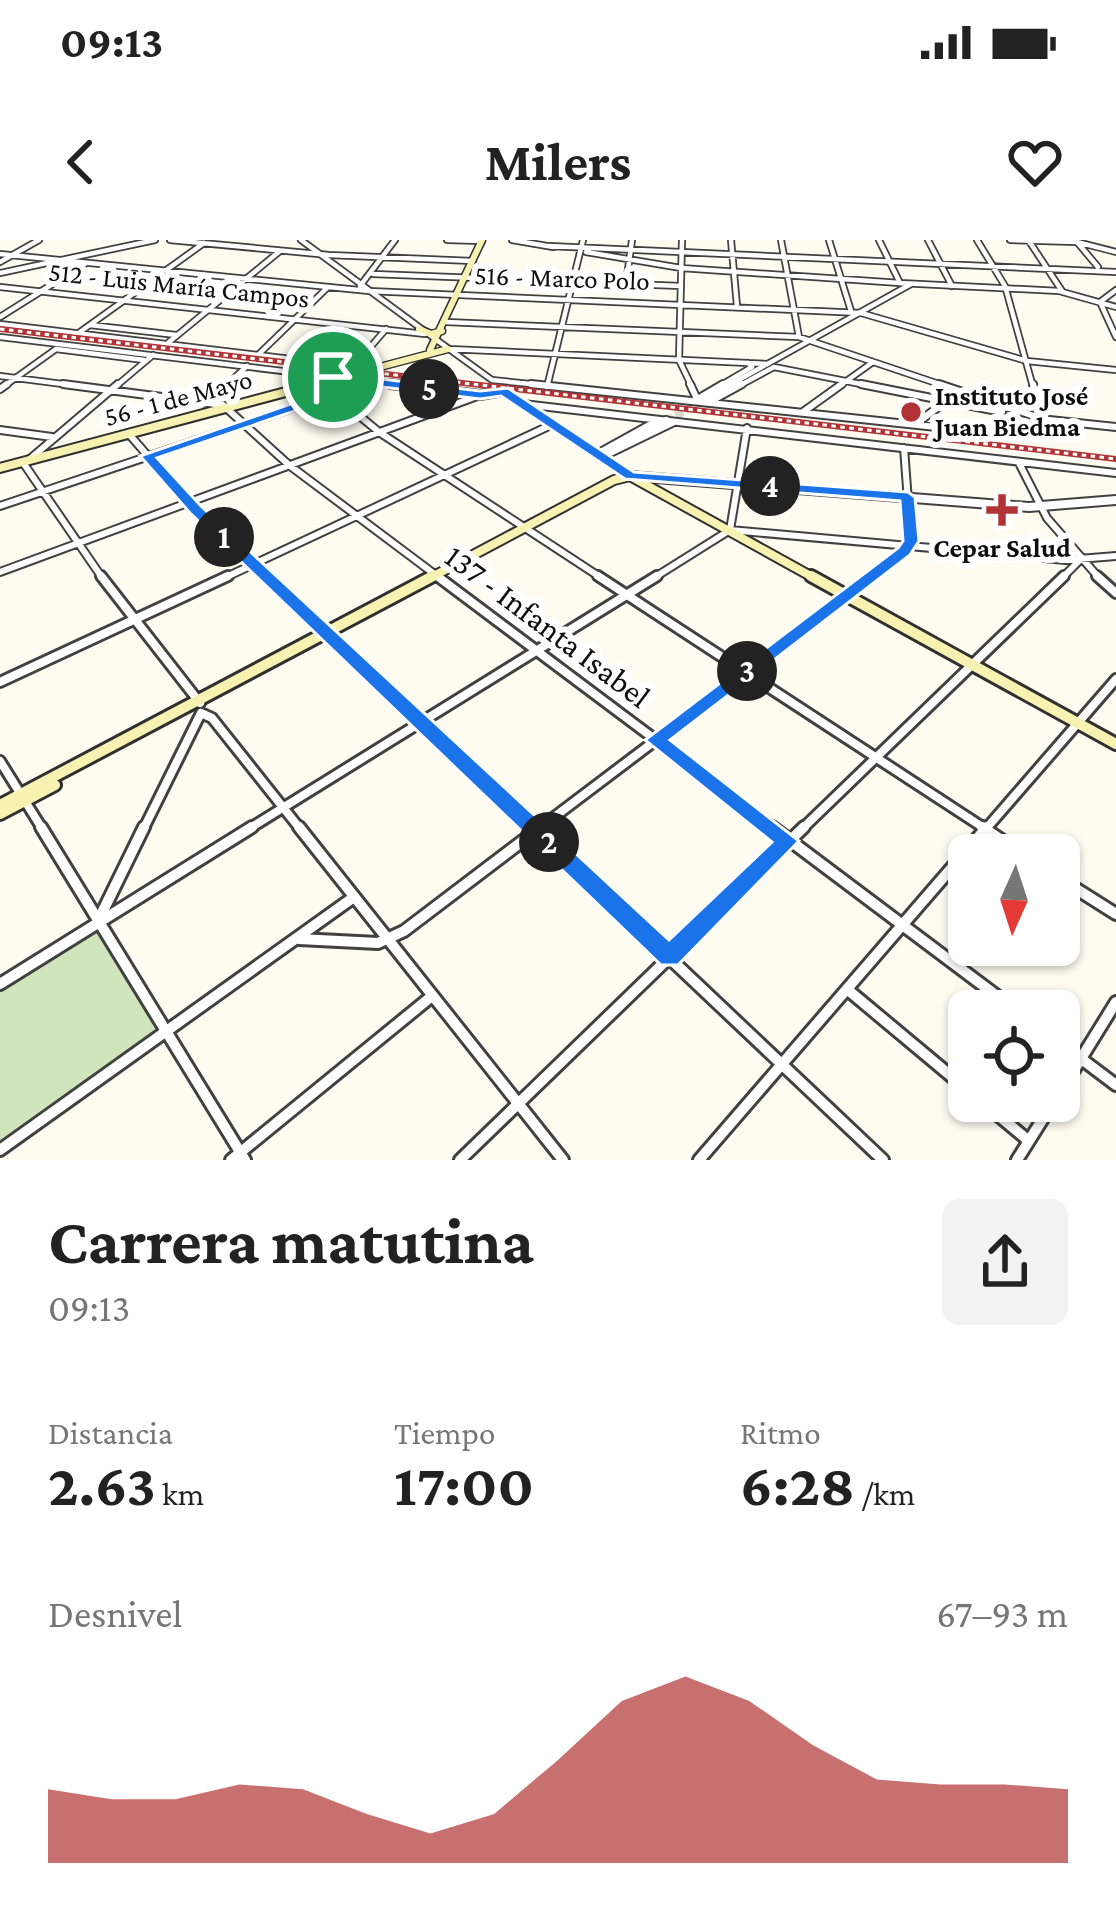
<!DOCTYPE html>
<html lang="es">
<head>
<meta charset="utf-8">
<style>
	:root { --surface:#fff; --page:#f2f2f2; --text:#222; --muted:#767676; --accent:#b23335 }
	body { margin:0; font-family:"Crimson Pro",serif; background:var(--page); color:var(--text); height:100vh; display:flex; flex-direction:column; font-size:45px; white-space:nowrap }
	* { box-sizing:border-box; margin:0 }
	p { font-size:39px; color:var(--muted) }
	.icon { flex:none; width:66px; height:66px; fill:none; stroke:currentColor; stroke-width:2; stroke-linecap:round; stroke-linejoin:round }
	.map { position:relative; height:920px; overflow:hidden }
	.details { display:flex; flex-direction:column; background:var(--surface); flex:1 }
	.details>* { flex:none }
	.needle { width:78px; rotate:183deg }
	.controls { position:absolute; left:948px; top:594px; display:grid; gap:24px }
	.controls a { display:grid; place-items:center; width:132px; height:132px; border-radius:18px; background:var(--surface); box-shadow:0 3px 9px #0004; font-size:60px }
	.pin { position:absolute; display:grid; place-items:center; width:102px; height:102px; color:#fff; margin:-51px; border:6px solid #fff; border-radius:50%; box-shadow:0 3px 12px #0007 }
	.km { position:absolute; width:60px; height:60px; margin:-30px; border-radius:50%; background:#222; color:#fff; font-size:33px; line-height:60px; text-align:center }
	.round { display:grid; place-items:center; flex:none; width:126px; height:126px; border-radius:18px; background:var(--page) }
	.overview { display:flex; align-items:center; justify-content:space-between; height:204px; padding:0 48px }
	h1 { font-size:66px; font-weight:700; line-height:90px }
	.stats { display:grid; grid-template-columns:repeat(3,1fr); gap:18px; height:204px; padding:12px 48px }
	.stats div { display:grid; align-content:center }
	.stats b { font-size:60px; font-weight:700 }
	.stats small { font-size:33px; font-weight:400 }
	.stats p { font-size:33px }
	.chart { height:336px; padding:24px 48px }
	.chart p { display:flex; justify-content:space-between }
	.chart svg { width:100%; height:216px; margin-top:12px; fill:var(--accent); opacity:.7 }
	.status { display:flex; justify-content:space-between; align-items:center; height:84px; padding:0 60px; background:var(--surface); direction:ltr }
	.status svg { height:33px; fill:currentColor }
	header { display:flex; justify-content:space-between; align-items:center; height:156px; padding:0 48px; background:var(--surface); font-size:54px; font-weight:700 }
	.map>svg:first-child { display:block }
</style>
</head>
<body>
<div class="status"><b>09:13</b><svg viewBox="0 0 49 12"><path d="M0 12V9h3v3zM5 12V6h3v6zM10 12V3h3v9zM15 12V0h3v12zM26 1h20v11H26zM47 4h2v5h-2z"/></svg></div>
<header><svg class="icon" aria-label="back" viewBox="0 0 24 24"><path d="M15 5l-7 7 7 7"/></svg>Milers<svg class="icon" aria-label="heart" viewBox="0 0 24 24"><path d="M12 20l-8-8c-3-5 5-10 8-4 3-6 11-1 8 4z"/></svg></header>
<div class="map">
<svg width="1116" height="920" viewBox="0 0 1116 920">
	<rect width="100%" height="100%" fill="#fefcf1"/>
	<!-- green -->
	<path fill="#d1e5bd" d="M97 683 168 792 0 910V744Z"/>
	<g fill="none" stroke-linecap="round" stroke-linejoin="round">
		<!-- tertiary-tunnel -->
		<path stroke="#dad8cf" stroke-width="8" stroke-dasharray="8 3" stroke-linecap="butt" d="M666 181 704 160"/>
		<defs>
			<path id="minor-far3" d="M170 0 329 15 473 21
				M447 0 482 1
				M512 0 553 7
				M682 0 679 120 692 147
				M731 0 737 66
				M781 0 799 97
				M829 0 851 71
				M928 0 952 46
				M977 0 1005 46 1033 147
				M1010 0 1077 2 1116 12
				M1029 1 1062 51
				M1077 2 1098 27
				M549 6 1116 32
				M586 12 681 28 900 43
				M0 14 369 51 861 73
				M0 22 39 0
				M373 34 681 46
				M626 44 632 0
				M360 46 395 0
				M1116 50 1100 62 1116 97
				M0 77 86 23
				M446 82 799 97 948 147
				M0 84 366 128
				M90 85 176 95
				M80 92 204 3
				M438 101 492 140 560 147
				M169 102 280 11
				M56 109 144 120
				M449 109 768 124
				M259 114 327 48
				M355 125 386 89
				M774 127 876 147
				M0 136 86 147
				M318 142 324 147
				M3 147 56 109
				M115 147 153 115
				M225 147 247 126
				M355 147 370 142
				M547 147 583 0
				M718 147 752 127 748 123
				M737 147 774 127
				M838 147 873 122"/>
			<path id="minor-far2" d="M63 144 223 165 289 225 441 339
				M321 144 379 192 603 339
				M531 144 1020 196 1043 179
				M690 144 697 159
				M861 144 1002 172
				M939 144 1043 179
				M1033 144 1042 178
				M0 149 7 144
				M694 161 723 144
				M711 161 742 144
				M209 162 228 144
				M523 164 1116 233
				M803 172 842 144
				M1040 179 1116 187
				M921 185V180L949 159
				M0 190 52 197
				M128 193 195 270 268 339
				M600 217 602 211 658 180
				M602 217 674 182
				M1019 223 1047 278 1100 339
				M0 266 364 144
				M730 290 1066 320 1116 316
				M730 290 747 188
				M0 332 480 155
				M103 339 24 224 118 144
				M222 339 551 185
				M652 339 730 290
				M869 339 911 301 904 208
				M1061 339 1079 321"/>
			<path id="minor-far1" d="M101 336 200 463
				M265 336 534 590
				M437 336 776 590
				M598 336 987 590
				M1097 336 1116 353
				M0 442 228 336
				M201 473 212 478 301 590
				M0 521 43 590
				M143 590 201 473
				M247 590 657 336
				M537 590 873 336
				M801 590 1064 336
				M985 590 1116 439"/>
			<path id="minor" d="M41 587 245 920
				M299 587 563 920
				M531 587 883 920
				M772 587 1017 771
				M982 587 1024 615
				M1059 638 1116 674
				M98 681 144 587
				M299 699 378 703 404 691 541 587
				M0 744 252 587
				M848 750 969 851
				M1059 802 1116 845
				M1059 854 1116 762
				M981 861 1029 901
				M0 910 354 657
				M231 920 432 756
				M460 920 804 587
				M699 920 987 587
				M1017 920 1054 861"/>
			<path id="tertiary-far1" d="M301 0 438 101
				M879 0 900 43 1059 51 1116 67
				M0 33 155 0
				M0 47 425 94
				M861 73 1027 121 1116 130
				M0 97 415 147
				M726 147 911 44"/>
			<path id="tertiary" d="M390 144 480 155 503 151 630 236 1029 267 1116 260
				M707 158 732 144
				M600 217 666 181"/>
			<path id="secondary-far2" d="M419 89 431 94 442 91
				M430 110 482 0
				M304 147 448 109"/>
			<path id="secondary-far1" d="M0 228 316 144
				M428 339 614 240 630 236 816 339"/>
			<path id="secondary" d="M811 336 1116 504
				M0 565 433 336
				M0 574 55 545"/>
		</defs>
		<!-- minor-far3 casing -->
		<use href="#minor-far3" stroke="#414141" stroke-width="8"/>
		<!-- minor-far2 casing -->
		<use href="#minor-far2" stroke="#414141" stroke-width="10"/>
		<!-- minor-far1 casing -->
		<use href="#minor-far1" stroke="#414141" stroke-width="14"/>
		<!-- minor casing -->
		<use href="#minor" stroke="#414141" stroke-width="16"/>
		<!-- tertiary-far1 casing -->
		<use href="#tertiary-far1" stroke="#414141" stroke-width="8"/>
		<!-- tertiary casing -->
		<use href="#tertiary" stroke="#414141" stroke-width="12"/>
		<!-- secondary-far2 casing -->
		<use href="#secondary-far2" stroke="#303030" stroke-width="9"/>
		<!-- secondary-far1 casing -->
		<use href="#secondary-far1" stroke="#303030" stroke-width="12"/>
		<!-- secondary casing -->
		<use href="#secondary" stroke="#303030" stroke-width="16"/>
		<!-- minor-far3 -->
		<use href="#minor-far3" stroke="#fff" stroke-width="4.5"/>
		<!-- minor-far2 -->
		<use href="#minor-far2" stroke="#fff" stroke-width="6"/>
		<!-- minor-far1 -->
		<use href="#minor-far1" stroke="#fff" stroke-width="8"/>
		<!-- minor -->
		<use href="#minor" stroke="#fff" stroke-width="10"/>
		<!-- tertiary-far1 -->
		<use href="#tertiary-far1" stroke="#fff" stroke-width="4.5"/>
		<!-- tertiary -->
		<use href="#tertiary" stroke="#fff" stroke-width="8"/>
		<!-- secondary-far2 -->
		<use href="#secondary-far2" stroke="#f7f2b2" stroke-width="6"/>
		<!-- secondary-far1 -->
		<use href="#secondary-far1" stroke="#f7f2b2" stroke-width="8"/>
		<!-- secondary -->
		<use href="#secondary" stroke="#f7f2b2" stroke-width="10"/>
		<defs>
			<path id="rail" d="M0 89 1116 219"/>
		</defs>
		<!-- rail casing -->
		<use href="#rail" stroke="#b23335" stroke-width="6"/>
		<!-- rail -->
		<use href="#rail" stroke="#fff" stroke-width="3" stroke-dasharray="4.5" stroke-linecap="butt"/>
	</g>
	<!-- route -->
	<path fill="#1a73e8" stroke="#fff" stroke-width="3" fill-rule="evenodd" d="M333 133 480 151 508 148 634 232 908 252 915 257 919 301 910 315 670 500 799 601 678 725H661L190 273 140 216 322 153 310 141ZM333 141 480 159 501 156 625 239 900 261 903 301 898 308 645 500 772 602 669 700 201 266 157 218 336 157 326 143Z"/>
	<!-- markers -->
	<g fill="#b23335" stroke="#fff" stroke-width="4.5">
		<circle cx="911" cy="172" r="12"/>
		<path d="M996 252h12v12h12v12h-12v12h-12v-12h-12v-12h12z"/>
	</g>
	<g text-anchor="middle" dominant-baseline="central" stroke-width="12" stroke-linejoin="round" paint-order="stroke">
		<!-- far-street labels -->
		<g font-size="27" fill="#0e0e0e" stroke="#fff">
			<text transform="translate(562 38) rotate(2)">516 - Marco Polo</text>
			<text transform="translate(179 45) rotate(6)">512 - Luis María Campos</text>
			<text transform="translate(178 158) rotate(-15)">56 - 1 de Mayo</text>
		</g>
		<!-- far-poi labels -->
		<g font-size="27" font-weight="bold" fill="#0e0e0e" stroke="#fff" text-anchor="start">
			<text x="935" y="156">Instituto José<tspan x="935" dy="31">Juan Biedma</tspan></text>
			<text x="1002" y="308" text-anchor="middle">Cepar Salud</text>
		</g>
		<!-- street labels -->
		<g font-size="33" fill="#0e0e0e" stroke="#fff">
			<text transform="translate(548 386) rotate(37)">137 - Infanta Isabel</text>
		</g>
	</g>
</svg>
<div class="controls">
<a><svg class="needle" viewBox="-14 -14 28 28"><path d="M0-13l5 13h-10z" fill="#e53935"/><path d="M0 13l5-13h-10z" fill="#767676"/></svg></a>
<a><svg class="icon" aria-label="locate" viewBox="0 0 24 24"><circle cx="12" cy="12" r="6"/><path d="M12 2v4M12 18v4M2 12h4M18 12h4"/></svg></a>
</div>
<div class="pin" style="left:333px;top:137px;background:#1e9e55"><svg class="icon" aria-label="arrive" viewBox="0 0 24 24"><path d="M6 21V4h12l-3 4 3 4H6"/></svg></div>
<b class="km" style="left:224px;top:297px">1</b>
<b class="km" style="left:549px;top:602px">2</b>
<b class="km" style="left:747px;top:431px">3</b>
<b class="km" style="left:770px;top:246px">4</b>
<b class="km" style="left:429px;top:149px">5</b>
</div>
<section class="details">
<div class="overview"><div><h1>Carrera matutina</h1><p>09:13</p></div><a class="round"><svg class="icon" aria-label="share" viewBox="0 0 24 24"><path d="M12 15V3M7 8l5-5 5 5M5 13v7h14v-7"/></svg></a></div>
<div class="stats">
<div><p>Distancia</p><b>2.63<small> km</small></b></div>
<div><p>Tiempo</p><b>17:00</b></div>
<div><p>Ritmo</p><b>6:28<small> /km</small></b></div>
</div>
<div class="chart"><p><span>Desnivel</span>67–93 m</p>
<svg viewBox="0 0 160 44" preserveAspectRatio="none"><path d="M0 44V29L10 31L20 31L30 28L40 29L50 34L60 38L70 34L80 23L90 11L100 6L110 11L120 20L130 27L140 28L150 28L160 29V44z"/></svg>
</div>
</section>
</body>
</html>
